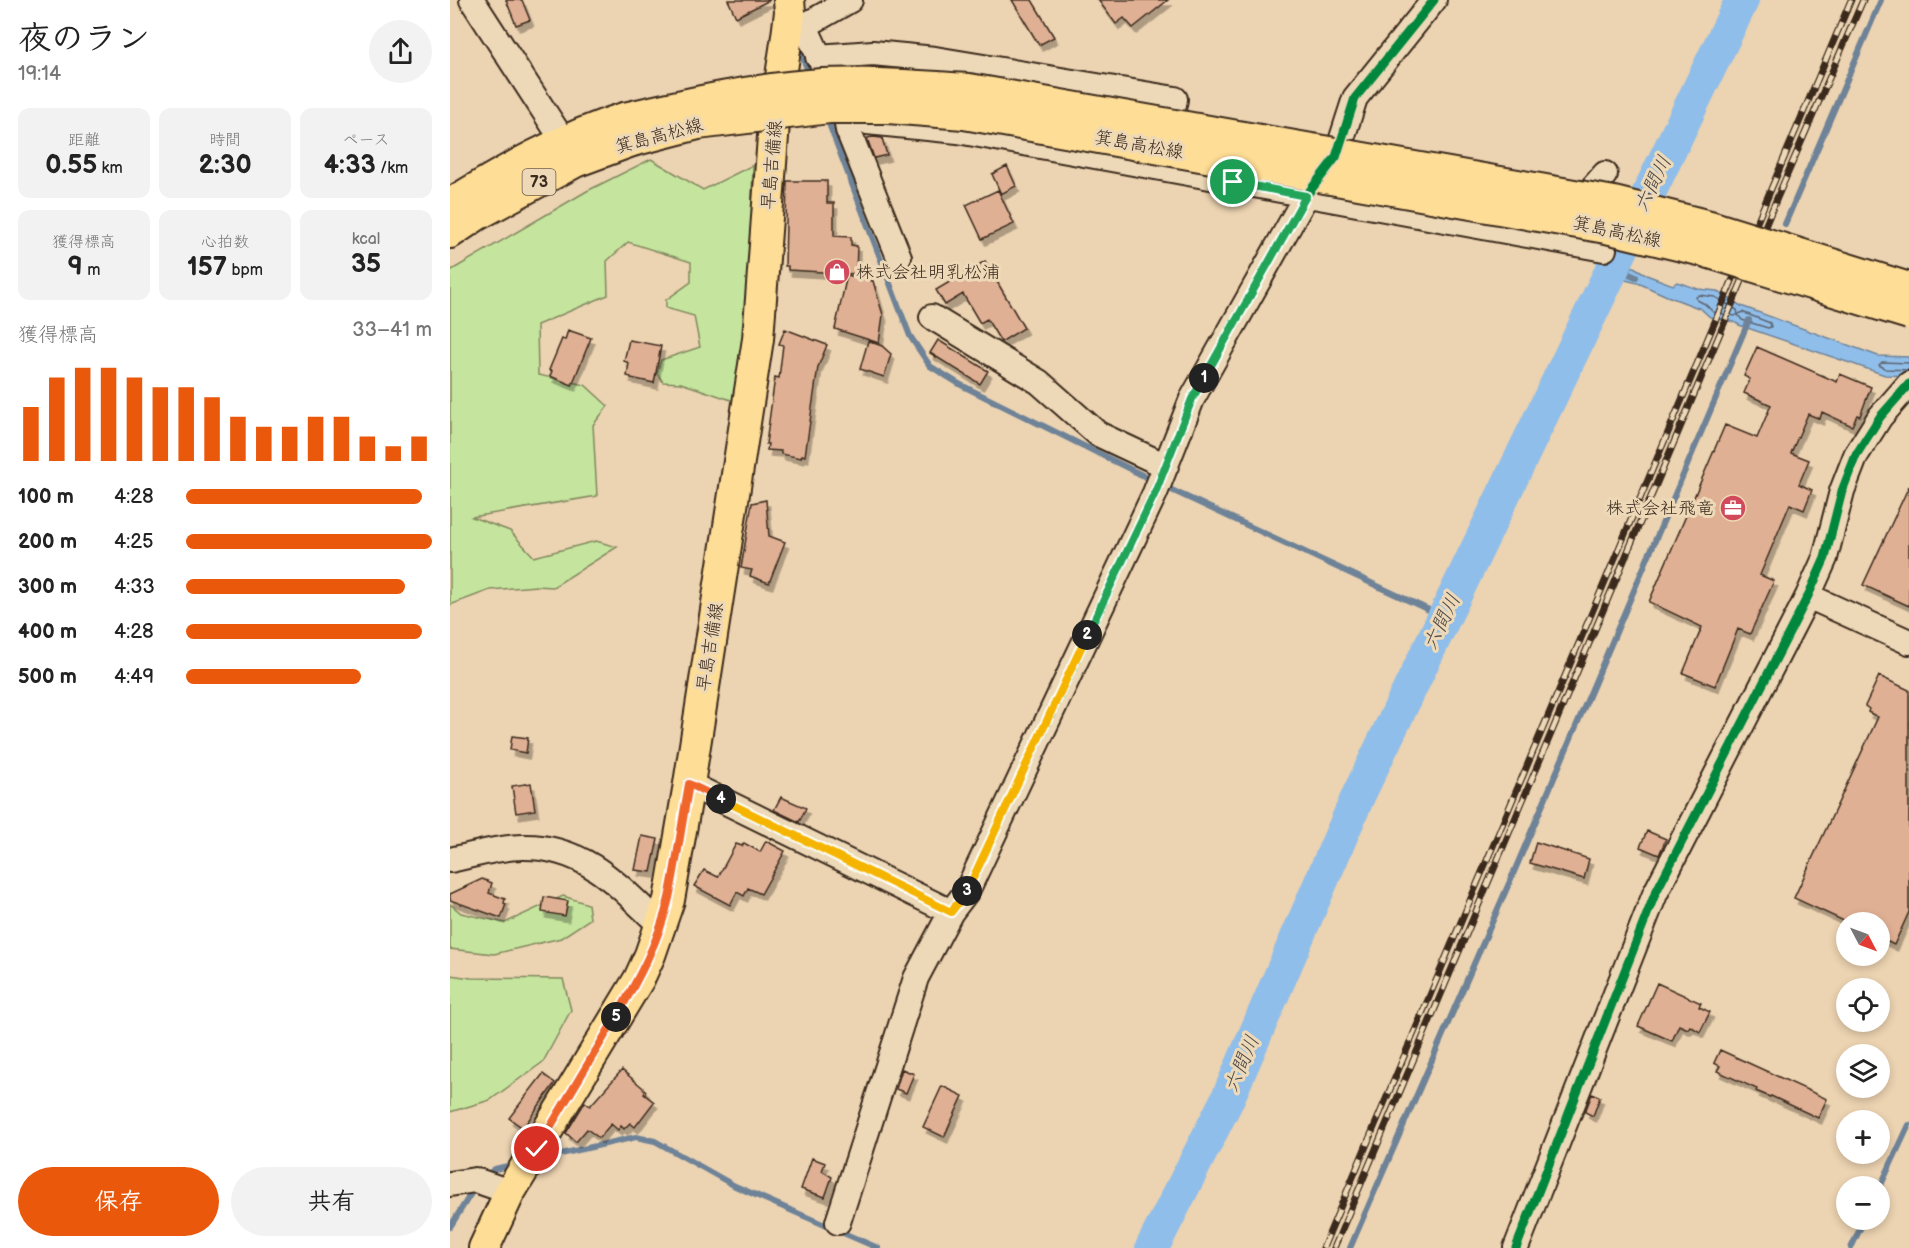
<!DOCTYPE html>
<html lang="ja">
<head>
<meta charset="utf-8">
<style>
	:root { --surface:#fff; --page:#f2f2f2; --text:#222; --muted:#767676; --accent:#ea580c }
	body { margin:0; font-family:"Balsamiq Sans","Klee One",sans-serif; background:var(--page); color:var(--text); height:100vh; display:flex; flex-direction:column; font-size:22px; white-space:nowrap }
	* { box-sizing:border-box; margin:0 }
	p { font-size:20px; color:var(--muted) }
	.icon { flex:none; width:33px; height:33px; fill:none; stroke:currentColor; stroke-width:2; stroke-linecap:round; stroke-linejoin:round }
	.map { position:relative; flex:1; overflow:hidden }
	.sheet { display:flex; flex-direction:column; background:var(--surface); width:450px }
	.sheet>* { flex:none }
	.needle { width:39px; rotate:131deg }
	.controls { position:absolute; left:1386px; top:912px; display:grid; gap:12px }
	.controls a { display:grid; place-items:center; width:54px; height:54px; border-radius:50%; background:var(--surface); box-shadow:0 3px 9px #0003; font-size:30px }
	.pin { position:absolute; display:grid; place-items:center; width:51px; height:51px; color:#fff; margin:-26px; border:3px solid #fff; border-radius:50%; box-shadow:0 2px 6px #0007 }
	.km { position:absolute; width:30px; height:30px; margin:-15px; border-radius:50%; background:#222; color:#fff; font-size:16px; line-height:30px; text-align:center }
	.round { display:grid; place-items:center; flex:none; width:63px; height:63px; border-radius:32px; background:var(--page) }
	.summary { display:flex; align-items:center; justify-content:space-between; height:102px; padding:0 18px }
	h1 { font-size:33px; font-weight:700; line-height:45px }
	.figures { display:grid; grid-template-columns:repeat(3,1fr); gap:9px; height:102px; padding:6px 18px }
	.figures div { display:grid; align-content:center; border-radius:12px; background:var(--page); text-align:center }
	.figures b { font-size:26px; font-weight:700 }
	.figures small { font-size:16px; font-weight:400 }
	.figures p { font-size:16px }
	.chart { height:168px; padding:12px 18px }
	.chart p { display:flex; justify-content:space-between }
	.chart svg { width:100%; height:108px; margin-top:6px; stroke:var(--accent); stroke-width:6 }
	.action { display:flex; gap:12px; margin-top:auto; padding:12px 18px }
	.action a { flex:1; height:69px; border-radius:36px; background:var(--accent); color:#fff; font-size:24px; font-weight:700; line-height:69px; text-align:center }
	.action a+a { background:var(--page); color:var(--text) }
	ul { padding:0 18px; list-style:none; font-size:20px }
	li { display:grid; grid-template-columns:96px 72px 1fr; align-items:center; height:45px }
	li i { height:15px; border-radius:8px; background:var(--accent) }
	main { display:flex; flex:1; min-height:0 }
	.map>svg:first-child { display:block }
</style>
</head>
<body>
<main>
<section class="sheet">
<div class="summary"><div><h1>夜のラン</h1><p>19:14</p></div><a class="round"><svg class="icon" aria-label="share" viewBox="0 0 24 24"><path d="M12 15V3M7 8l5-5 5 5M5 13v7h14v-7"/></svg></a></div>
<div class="figures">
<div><p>距離</p><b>0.55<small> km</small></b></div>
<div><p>時間</p><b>2:30</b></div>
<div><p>ペース</p><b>4:33<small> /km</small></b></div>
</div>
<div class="figures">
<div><p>獲得標高</p><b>9<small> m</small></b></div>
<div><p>心拍数</p><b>157<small> bpm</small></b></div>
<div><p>kcal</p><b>35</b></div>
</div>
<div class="chart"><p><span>獲得標高</span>33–41 m</p>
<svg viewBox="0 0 160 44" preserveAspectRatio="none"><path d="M5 44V22M15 44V10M25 44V6M35 44V6M45 44V10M55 44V14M65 44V14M75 44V18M85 44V26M95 44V30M105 44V30M115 44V26M125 44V26M135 44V34M145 44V38M155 44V34"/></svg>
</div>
<ul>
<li><b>100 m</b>4:28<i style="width:96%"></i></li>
<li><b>200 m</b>4:25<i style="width:100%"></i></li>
<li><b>300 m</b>4:33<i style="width:89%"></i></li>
<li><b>400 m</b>4:28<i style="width:96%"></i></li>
<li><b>500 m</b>4:49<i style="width:71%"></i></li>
</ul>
<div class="action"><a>保存</a><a>共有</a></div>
</section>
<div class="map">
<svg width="1459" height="1248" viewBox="0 0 1459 1248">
	<defs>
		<filter id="shadow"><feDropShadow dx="3.5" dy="6" stdDeviation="0" flood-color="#0004"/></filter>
	</defs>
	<rect width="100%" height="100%" fill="#ecd3b1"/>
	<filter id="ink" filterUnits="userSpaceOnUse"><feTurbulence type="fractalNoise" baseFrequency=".0167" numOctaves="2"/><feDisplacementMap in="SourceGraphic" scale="12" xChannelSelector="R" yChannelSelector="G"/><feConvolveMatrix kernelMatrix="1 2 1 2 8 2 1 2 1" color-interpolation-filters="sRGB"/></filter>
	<g filter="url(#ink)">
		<!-- green -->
		<path fill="#c5e59e" stroke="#80885e" stroke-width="1.5" d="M201 159 253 190 303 165 297 345 287 402 231 383 213 382 207 373 211 360 250 347 244 316 216 308V300L241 282V262L178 242 157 261 158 295 87 325 88 375 135 385 158 406 143 425 147 496 22 517 60 531 84 557 146 541 167 547 103 587 86 586 40 590 0 605V271L137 191Z
			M113 896 138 904 140 919 111 938 44 954 0 949V904L11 913 55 923Z
			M0 975 21 978 113 979 121 1010 93 1062 40 1100 0 1112Z"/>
		<!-- water -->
		<path fill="#90beea" stroke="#6e8398" stroke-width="1.5" d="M1182 266 1199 276 1223 285 1227 282 1248 289 1267 291 1291 306 1428 356 1459 357V376L1435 375 1289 325 1284 322 1260 317 1251 309 1217 296 1188 283 1175 280Z"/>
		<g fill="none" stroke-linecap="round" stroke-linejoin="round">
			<!-- shore -->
			<path stroke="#5d6570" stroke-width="1.5" d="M1249 295 1265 297 1287 310 1288 314 1285 316 1263 312 1255 304 1247 300 1246 297Z
				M1292 312 1320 323 1321 327 1318 328 1292 320 1288 315Z
				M1459 363 1432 362 1429 365 1436 369 1459 370"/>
			<!-- stream -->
			<path stroke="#6e8398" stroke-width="6" d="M350 51 360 76
				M376 116 460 336 480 366 511 385 704 481
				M1335 224 1431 0
				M1163 267 1186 277
				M713 486 994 617
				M93 1158 186 1137 205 1141 285 1186 428 1248
				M34 1177 45 1169 66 1164
				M1430 1187 1459 1125
				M0 1227 25 1187
				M900 1248 1067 865 1299 320
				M1401 1248 1414 1220"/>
			<!-- river -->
			<path stroke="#90beea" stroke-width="34" d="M702 1248 777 1100 909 794 1292 0"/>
		</g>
		<!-- building -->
		<path fill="#e0b094" stroke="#3b2a1e" stroke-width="1.5" filter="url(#shadow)" d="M56 0H72L80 20 66 25Z
			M278 0H320L286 17Z
			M562 0H582L604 37 589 45Z
			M648 0H718L683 28 674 18 666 24Z
			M423 137 432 138 437 155 424 158 417 138Z
			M557 166 566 186 551 194 542 174Z
			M337 181H377V203H384V236L401 237V245L407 246 406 274 338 270V266H335Z
			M548 190 564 224 532 239 516 205Z
			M535 261 574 328 551 342 537 319 530 323 513 294 495 305 486 290Z
			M397 275 423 281 433 315 429 343 385 329Z
			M335 329 377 345 368 367 355 456 352 455 351 458 331 454V451L317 450 318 444H316L325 377 329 378 333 345 329 344Z
			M118 330 141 338 122 385 100 376 102 371 99 370 112 339 115 340Z
			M179 340 211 346 204 383 181 378V377L177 376 179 363 174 361Z
			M488 340 538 371 530 384 480 353Z
			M418 341 432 346 441 354 434 377 410 369Z
			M1307 347 1387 382 1390 374 1421 387 1410 416 1407 415 1402 426 1372 412 1370 419 1358 414 1341 453 1359 460 1349 484 1362 490 1354 510 1340 504 1310 575 1324 581 1300 634 1288 629 1265 686 1233 673 1252 627 1199 602 1275 425 1307 438 1321 405 1294 393 1300 379 1294 376Z
			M1459 486V606L1413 585Z
			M316 500 319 536 335 542 319 583 300 576 302 570 291 568 302 503Z
			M1429 676 1459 690V912L1444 945 1430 938V922H1396L1344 898 1428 717 1418 712 1419 709 1415 706Z
			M62 736 78 738 76 753 60 750Z
			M81 783 85 810 66 813 62 786Z
			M331 797 356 808 349 822 324 810Z
			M1197 831 1216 839 1209 855 1190 847Z
			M192 836 208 839 201 872 185 870Z
			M316 841 335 851 311 894 298 888 294 896 287 892 280 905 244 886 254 870 268 877 286 844 292 846 294 843 310 852Z
			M1086 842 1139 859 1134 879 1080 863Z
			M32 879 42 883 39 893 55 899 54 903 56 904 51 918 0 900V894Z
			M94 897 118 901 115 916 92 912Z
			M1207 983 1251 1003 1249 1007 1260 1012 1250 1032 1240 1026 1238 1029 1229 1025 1222 1041 1188 1026Z
			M1270 1050 1377 1099 1368 1118 1321 1096 1320 1097 1306 1091 1307 1089 1267 1071 1270 1066 1264 1063Z
			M452 1069 464 1074 456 1093 446 1089Z
			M172 1070 192 1087 196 1091 194 1094 204 1102 185 1127 180 1123 174 1129 171 1126 168 1130 161 1124 149 1138 137 1129 126 1142 116 1133 135 1102 140 1106Z
			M93 1074 105 1083 73 1128 59 1118Z
			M492 1086 513 1096 494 1137 473 1127Z
			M1142 1094 1150 1097 1143 1116 1135 1112Z
			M362 1158 375 1163 372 1171 382 1177 375 1197 351 1189Z"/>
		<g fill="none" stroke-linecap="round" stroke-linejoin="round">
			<defs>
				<path id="minor" d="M22 0 114 142
					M355 26 395 113 417 122 508 131 1154 249
					M342 33 400 0
					M368 57 423 53 485 59 725 99 717 140
					M395 113 398 130 449 257
					M1126 207 1155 174
					M482 317 589 382 648 434 716 466
					M1358 596 1459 642
					M239 784 501 912 517 891 705 493 742 399 856 196 886 157 905 98 984 0
					M0 860C24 855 49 847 73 847 135 846 169 886 210 925
					M0 1184 25 1180 60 1192
					M388 1222 466 978 501 912
					M1066 1248 1205 894 1358 596 1375 558 1392 491 1406 455 1430 417 1459 384"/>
				<path id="major" d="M0 204C55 170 113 137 174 118
					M0 233 27 215 125 162 182 141
					M34 1248 60 1192 189 979 200 955 219 900 239 784 308 339 324 123 337 36 340 12 339 0"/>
			</defs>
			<!-- minor casing -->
			<use href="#minor" stroke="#3b2a1e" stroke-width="28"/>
			<!-- major casing -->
			<use href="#major" stroke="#3b2a1e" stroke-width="34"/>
			<!-- minor -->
			<use href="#minor" stroke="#edd9b7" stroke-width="24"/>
			<!-- major -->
			<use href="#major" stroke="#fedd96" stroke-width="30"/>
			<defs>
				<path id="rail" d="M873 1248 1401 0
					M884 1248 1327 198 1413 0"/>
			</defs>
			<!-- rail casing -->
			<use href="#rail" stroke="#3b2a1e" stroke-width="7"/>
			<!-- rail -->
			<use href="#rail" stroke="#edd9b7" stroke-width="4.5" stroke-dasharray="14" stroke-linecap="butt"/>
			<defs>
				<path id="major-bridge" d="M174 118C239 103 305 88 372 84 421 82 470 86 519 89L1164 202 1260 226 1459 288
					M182 141 248 124 379 108H438L514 114 1156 228 1253 251 1459 314"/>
			</defs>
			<!-- major-bridge casing -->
			<use href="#major-bridge" stroke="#3b2a1e" stroke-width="34" stroke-linecap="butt"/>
			<!-- major-bridge -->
			<use href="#major-bridge" stroke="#fedd96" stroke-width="30"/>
			<defs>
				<path id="cycleway" d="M239 784 501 912 517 891 705 493 742 399 856 196 886 157 905 98 984 0
					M1066 1248 1205 894 1358 596 1375 558 1392 491 1406 455 1430 417 1459 384"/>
			</defs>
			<!-- cycleway casing -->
			<use href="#cycleway" stroke="#edd9b7" stroke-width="13"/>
			<!-- cycleway -->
			<use href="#cycleway" stroke="#00873e" stroke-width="9"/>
		</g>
	</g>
	<g fill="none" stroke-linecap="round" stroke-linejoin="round" filter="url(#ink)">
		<defs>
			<path id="split-1" d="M754 378 856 196 783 182"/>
			<path id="split-2" d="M637 635 705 493 742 399 754 378"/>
			<path id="split-3" d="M517 891 637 635"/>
			<path id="split-4" d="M271 799 501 912 517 891"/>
			<path id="split-5" d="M166 1017C188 980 209 941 219 898 227 861 232 822 239 784L271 799"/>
			<path id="split-6" d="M87 1149 166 1017"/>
		</defs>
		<!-- split-1 casing -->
		<use href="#split-1" stroke="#fff" stroke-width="12"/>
		<!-- split-2 casing -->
		<use href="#split-2" stroke="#fff" stroke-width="12"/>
		<!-- split-3 casing -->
		<use href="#split-3" stroke="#fff" stroke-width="12"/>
		<!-- split-4 casing -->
		<use href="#split-4" stroke="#fff" stroke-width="12"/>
		<!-- split-5 casing -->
		<use href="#split-5" stroke="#fff" stroke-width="12"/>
		<!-- split-6 casing -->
		<use href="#split-6" stroke="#fff" stroke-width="12"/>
		<!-- split-1 -->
		<use href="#split-1" stroke="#22a559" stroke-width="8"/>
		<!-- split-2 -->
		<use href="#split-2" stroke="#22a559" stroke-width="8"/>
		<!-- split-3 -->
		<use href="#split-3" stroke="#f5b400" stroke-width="8"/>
		<!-- split-4 -->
		<use href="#split-4" stroke="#f5b400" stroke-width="8"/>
		<!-- split-5 -->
		<use href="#split-5" stroke="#f0652b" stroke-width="8"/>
		<!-- split-6 -->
		<use href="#split-6" stroke="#f0652b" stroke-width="8"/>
	</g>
	<!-- icons -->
	<defs>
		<symbol id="shop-disc" viewBox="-11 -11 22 22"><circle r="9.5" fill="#d1495b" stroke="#edd9b7"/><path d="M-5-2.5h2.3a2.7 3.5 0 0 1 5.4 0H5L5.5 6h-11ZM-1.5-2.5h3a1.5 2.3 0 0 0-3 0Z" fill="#fff"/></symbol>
		<symbol id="office-disc" viewBox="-11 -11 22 22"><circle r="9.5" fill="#d1495b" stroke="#edd9b7"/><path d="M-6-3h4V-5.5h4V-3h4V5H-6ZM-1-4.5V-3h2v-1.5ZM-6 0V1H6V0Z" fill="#fff"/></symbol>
	</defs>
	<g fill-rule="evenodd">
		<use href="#shop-disc" x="372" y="257" width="30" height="30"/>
		<use href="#office-disc" x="1268" y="493" width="30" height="30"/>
	</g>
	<g text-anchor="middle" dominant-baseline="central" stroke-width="6" stroke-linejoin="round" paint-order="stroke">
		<!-- shield labels -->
		<rect fill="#edd9b7" stroke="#705e4c" stroke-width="1.5" x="72.5" y="169" width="33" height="26" rx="4.5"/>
		<g font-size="16" font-weight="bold" fill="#3b2a1e">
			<text x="89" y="182">73</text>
		</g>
		<!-- street labels -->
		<g font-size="18" fill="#3b2a1e" stroke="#edd9b7">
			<text transform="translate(209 136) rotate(-15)">箕島高松線</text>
			<text transform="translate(689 145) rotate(10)">箕島高松線</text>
			<text transform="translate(322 165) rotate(-85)">早島吉備線</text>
			<text transform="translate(1167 232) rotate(12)">箕島高松線</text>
			<text transform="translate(260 647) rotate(-81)">早島吉備線</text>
		</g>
		<!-- poi labels -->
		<g font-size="18" fill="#3b2a1e" stroke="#edd9b7" text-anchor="start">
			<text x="406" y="272">株式会社明乳松浦</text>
			<text x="1264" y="508" text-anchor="end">株式会社飛竜</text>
		</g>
		<!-- water labels -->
		<g font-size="20" font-style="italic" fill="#4c4847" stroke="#edd9b7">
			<text transform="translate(1203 184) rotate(-64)">六間川</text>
			<text transform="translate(992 622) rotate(-64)">六間川</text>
			<text transform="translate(792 1064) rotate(-67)">六間川</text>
		</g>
	</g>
</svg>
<div class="controls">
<a><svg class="needle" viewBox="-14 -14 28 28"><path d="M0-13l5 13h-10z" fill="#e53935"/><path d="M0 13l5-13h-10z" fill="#767676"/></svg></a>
<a><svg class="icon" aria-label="locate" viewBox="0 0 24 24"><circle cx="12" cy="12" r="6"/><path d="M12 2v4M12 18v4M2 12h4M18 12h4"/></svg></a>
<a><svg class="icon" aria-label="layers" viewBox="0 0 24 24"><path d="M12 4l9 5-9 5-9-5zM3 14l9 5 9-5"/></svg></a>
<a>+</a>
<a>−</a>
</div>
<div class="pin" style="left:783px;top:182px;background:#1e9e55"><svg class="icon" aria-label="arrive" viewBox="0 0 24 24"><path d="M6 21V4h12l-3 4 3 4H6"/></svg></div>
<div class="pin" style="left:87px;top:1149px;background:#d93025"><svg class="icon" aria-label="check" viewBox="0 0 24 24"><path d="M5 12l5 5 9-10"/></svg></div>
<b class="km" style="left:754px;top:378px">1</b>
<b class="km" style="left:637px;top:635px">2</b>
<b class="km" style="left:517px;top:891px">3</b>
<b class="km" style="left:271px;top:799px">4</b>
<b class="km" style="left:166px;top:1017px">5</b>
</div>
</main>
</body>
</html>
